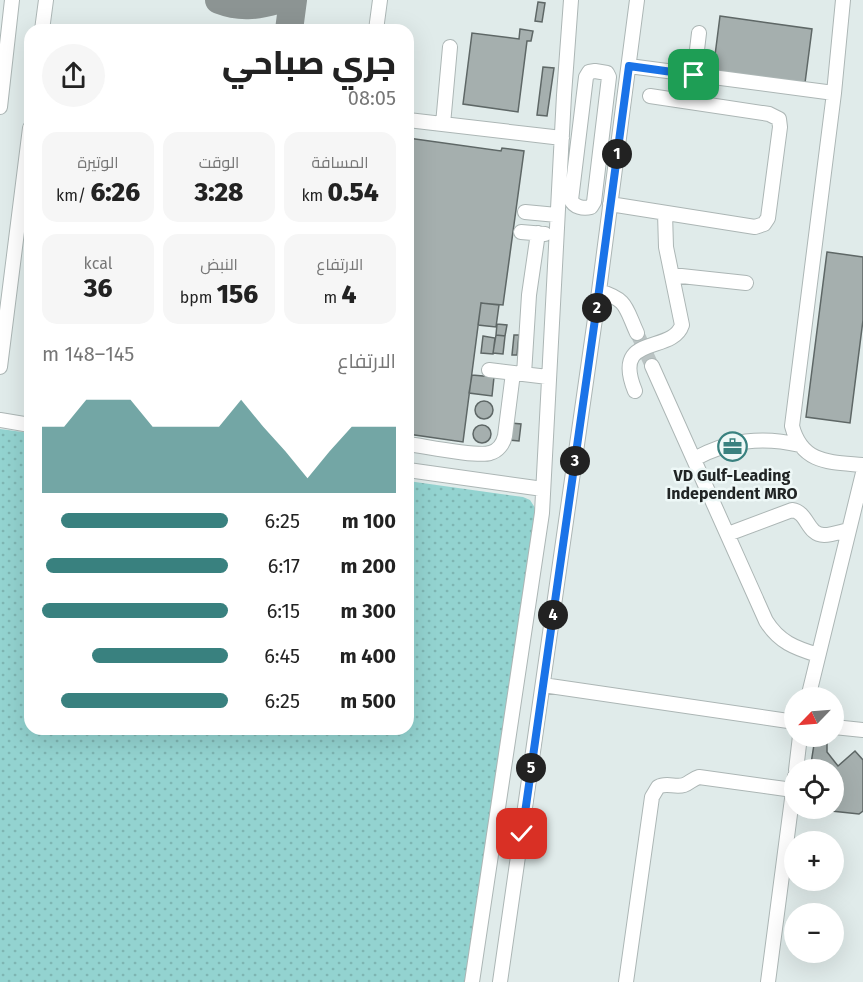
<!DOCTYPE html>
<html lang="ar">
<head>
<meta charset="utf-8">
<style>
	:root { --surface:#fff; --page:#f6f6f6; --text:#222; --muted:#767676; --accent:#39817f }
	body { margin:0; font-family:"Fira Sans",Cairo,sans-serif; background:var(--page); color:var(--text); direction:rtl; height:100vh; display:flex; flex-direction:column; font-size:22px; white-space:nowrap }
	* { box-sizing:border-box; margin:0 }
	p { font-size:20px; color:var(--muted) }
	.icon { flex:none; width:33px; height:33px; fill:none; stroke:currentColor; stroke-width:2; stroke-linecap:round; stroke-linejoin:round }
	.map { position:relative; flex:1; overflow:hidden; direction:ltr }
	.drawer { position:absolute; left:24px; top:24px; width:390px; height:711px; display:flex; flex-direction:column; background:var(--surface); border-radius:18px; box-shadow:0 6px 24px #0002; direction:rtl }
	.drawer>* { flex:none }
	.needle { width:39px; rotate:245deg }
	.buttons { position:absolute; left:784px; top:687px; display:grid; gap:12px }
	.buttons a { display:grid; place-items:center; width:60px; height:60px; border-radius:50%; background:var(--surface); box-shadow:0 6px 24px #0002; font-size:30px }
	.pin { position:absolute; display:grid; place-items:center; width:51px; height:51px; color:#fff; margin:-26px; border-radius:12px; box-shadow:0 3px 9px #0006 }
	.km { position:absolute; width:30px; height:30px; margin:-15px; border-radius:50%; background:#222; color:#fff; font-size:16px; line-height:30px; text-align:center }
	.round { display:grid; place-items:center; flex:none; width:63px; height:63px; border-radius:32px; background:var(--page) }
	.overview { display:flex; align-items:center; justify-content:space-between; height:102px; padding:0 18px }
	h1 { font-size:33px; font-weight:800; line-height:45px }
	.stats { display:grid; grid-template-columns:repeat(3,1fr); gap:9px; height:102px; padding:6px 18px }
	.stats div { display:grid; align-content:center; border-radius:15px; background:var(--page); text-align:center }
	.stats b { font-size:26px; font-weight:800 }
	.stats small { font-size:16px; font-weight:400 }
	.stats p { font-size:16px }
	.chart { height:168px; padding:12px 18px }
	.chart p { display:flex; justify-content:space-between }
	.chart svg { width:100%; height:108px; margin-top:6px; fill:var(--accent); opacity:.7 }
	ul { padding:0 18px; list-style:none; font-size:20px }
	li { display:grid; grid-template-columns:96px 72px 1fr; align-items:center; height:45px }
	li i { height:15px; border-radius:8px; background:var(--accent) }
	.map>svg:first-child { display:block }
</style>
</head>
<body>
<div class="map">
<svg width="863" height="982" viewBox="0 0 863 982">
	<defs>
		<pattern id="grass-dots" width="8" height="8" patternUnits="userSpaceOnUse" patternTransform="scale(1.5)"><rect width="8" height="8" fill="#93d3d0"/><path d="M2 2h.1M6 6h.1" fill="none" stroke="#7eb5b2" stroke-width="1.8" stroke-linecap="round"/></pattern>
	</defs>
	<rect width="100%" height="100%" fill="#e0ebea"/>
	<!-- grass -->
	<path fill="url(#grass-dots)" d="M0 429 30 433V729H408V481L523 497 530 500 537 511 468 982H0Z"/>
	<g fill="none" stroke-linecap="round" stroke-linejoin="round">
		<!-- taxiway -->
		<path stroke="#8c9493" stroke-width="28" d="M219 0C240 8 256 6 277 0
			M289 30 293 0"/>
	</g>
	<!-- building -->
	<path fill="#a5afae" stroke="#5e6766" stroke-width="1.5" d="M538 2 545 3 542 22 535 21Z
		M720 16 812 29 805 83 713 71Z
		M520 29 533 31 531 41H527L518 112 463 104 472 33 519 39Z
		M543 67 554 68 547 116 537 115Z
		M408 138 501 151 502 148 524 151 503 305 481 303 463 442 408 434Z
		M827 252 863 257V320L850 423 806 417Z
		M481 303 499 305 496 327 478 325Z
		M497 324 507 325 505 336 496 335Z
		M496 335 505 336 503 354 493 353Z
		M514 335H519L517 355H512Z
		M483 336 495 338 493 354 481 353Z
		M472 375 494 377 492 396 469 393Z
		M475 410a9 9 0 1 1 18 0a9 9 0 1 1-18 0Z
		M511 423 521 424 519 441 509 440Z
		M473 434a9 9 0 1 1 18 0a9 9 0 1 1-18 0Z
		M815 738 827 740V752L838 766 855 751 863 760V811L859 814 822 810 821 808H834V770H810Z"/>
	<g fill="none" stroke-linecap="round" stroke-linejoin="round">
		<!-- minor-tunnel -->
		<path stroke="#bac3c3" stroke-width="14" stroke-dasharray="14 7" stroke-linecap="butt" d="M637 333 652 366"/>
		<defs>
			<path id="minor" d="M843 0 834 93 792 426C802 464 830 462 863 465
				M42 30 46 0
				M376 30 380 0
				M629 66 834 93
				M595 71 607 73 609 77 594 202 591 207C583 209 574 207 571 200L586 77 589 72Z
				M694 75 699 33
				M0 107 12 0
				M408 120 562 138
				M443 124 450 47
				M610 204 755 227 764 224 768 218 780 127 779 119 769 114 650 96
				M525 212 557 215
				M521 232 545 234
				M672 275 746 283
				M599 291C628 300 625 307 637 333
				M652 366 766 621C779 642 795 648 818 655
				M0 367 30 128
				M489 370 548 377
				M524 374 529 295 538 233
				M635 391C611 332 672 355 682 325L666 247 665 213
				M0 420 30 425
				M408 444C424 446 477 457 490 453 498 451 503 444 505 436L513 373
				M694 459C729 440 762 436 800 445
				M408 470 543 489
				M728 534 792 510C808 512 807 535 824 535 832 535 840 532 848 530
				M543 685 795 722
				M808 698 863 473
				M834 727 863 730
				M796 770 800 736
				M472 982 542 513 564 95 571 0
				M500 982 599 291 637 0
				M626 982 652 797 658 787C667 782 675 788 684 785 690 783 692 779 699 777L793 790
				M768 982 795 776"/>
		</defs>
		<!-- minor casing -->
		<use href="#minor" stroke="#acb6b5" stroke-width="16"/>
		<!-- minor -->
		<use href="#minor" stroke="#fff" stroke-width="14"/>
	</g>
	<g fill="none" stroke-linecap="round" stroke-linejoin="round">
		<defs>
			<path id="route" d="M522 834 599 291 629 66 694 75"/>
		</defs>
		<!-- route casing -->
		<use href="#route" stroke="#fff" stroke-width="12"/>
		<!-- route -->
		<use href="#route" stroke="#1a73e8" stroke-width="8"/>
	</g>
	<!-- icons -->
	<defs>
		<symbol id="office-ring" viewBox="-11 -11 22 22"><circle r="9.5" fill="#eef8f7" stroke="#39817f" stroke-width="1.5"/><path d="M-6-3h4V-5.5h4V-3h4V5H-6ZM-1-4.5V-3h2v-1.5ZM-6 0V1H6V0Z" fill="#39817f"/></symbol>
	</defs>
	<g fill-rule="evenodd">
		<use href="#office-ring" x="716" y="430" width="33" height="33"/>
	</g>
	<g text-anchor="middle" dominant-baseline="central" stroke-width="5" stroke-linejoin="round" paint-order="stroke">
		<!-- poi labels -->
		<g font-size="16" font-weight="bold" fill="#212525" stroke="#eef8f7">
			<text x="732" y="475">VD Gulf-Leading<tspan x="732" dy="18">Independent MRO</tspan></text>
		</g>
	</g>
</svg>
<div class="buttons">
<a><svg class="needle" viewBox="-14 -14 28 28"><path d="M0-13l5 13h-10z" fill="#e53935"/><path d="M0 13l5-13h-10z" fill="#767676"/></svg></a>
<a><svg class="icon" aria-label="locate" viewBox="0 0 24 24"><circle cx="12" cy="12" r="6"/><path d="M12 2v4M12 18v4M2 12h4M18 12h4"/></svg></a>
<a>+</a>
<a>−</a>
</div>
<div class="pin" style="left:694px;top:75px;background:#1e9e55"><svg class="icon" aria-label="arrive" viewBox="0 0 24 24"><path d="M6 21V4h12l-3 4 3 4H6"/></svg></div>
<div class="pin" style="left:522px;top:834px;background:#d93025"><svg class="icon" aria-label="check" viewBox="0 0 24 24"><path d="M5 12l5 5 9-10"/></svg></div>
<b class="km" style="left:617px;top:154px">1</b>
<b class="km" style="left:597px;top:308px">2</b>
<b class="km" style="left:575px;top:461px">3</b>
<b class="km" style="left:553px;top:615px">4</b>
<b class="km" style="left:531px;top:768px">5</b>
<section class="drawer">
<div class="overview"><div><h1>جري صباحي</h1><p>08:05</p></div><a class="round"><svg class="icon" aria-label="share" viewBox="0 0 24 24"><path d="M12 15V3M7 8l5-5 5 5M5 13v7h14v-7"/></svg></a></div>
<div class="stats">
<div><p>المسافة</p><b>0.54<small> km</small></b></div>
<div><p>الوقت</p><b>3:28</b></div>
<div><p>الوتيرة</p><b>6:26<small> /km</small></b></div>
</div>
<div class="stats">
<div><p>الارتفاع</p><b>4<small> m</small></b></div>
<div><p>النبض</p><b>156<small> bpm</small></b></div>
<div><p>kcal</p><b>36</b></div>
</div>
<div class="chart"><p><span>الارتفاع</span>145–148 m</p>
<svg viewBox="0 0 160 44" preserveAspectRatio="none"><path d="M0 44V17L10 17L20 6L30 6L40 6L50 17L60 17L70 17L80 17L90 6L100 17L110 27L120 38L130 27L140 17L150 17L160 17V44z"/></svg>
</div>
<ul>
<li><b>100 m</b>6:25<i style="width:90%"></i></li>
<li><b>200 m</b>6:17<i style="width:98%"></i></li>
<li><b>300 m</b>6:15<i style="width:100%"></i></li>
<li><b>400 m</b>6:45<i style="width:73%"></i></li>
<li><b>500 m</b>6:25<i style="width:90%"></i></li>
</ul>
</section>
</div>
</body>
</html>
